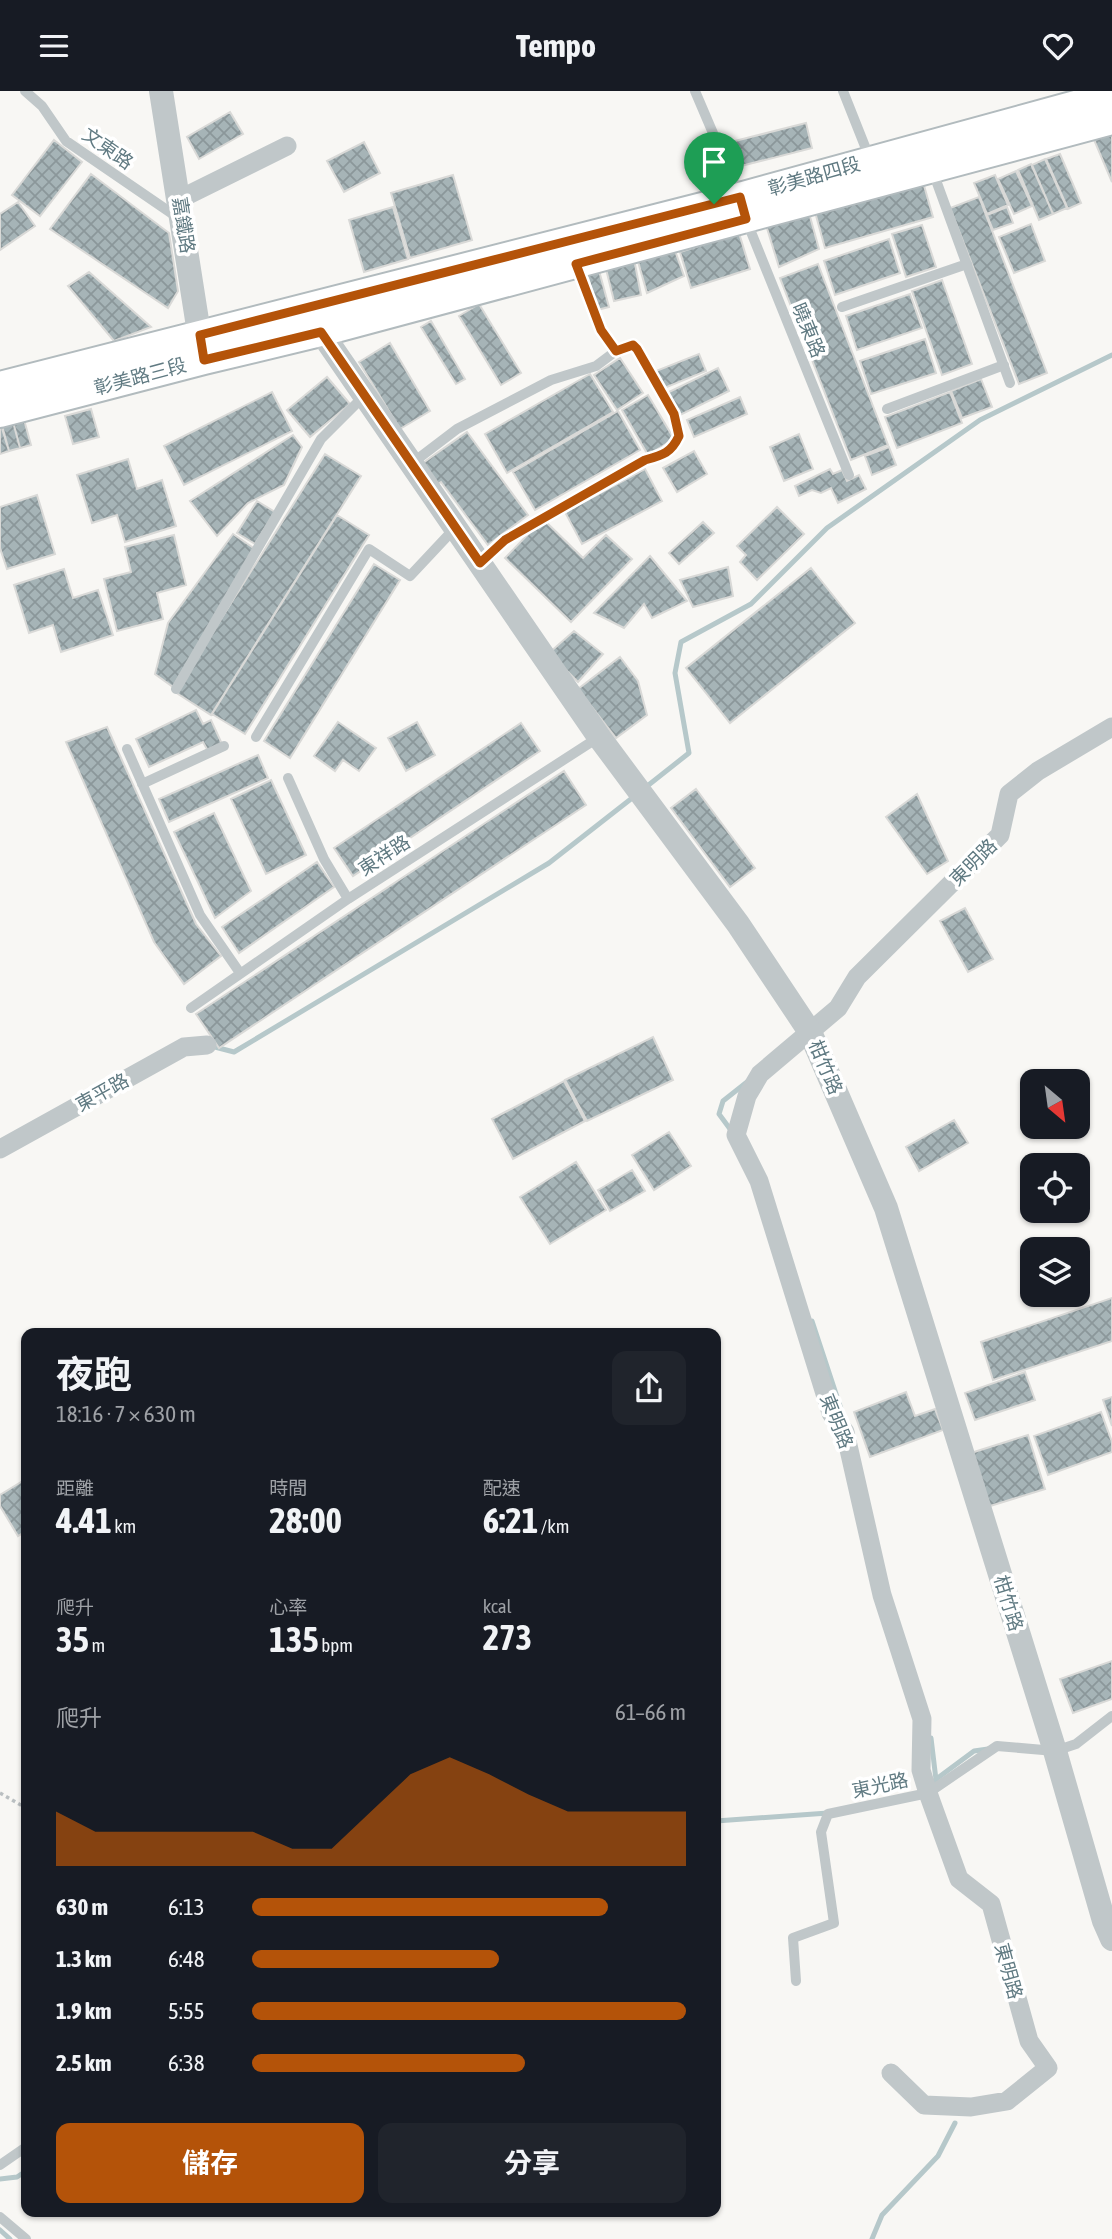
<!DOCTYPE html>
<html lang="zh-TW">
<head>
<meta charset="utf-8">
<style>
	:root { --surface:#171b24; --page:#20242c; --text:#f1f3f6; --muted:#9ea1a6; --accent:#b45309 }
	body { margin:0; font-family:"Asap Condensed","Noto Sans TC",sans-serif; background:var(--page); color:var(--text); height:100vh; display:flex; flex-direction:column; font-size:26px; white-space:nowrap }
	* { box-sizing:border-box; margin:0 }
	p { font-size:23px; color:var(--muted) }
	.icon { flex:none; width:38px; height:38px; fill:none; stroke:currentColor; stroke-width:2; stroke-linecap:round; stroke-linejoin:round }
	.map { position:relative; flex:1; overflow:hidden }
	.details { position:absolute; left:21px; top:1237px; width:700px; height:889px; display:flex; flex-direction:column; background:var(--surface); border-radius:14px; box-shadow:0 2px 5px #0004 }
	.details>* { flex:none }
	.needle { width:46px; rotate:151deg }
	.fabs { position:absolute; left:1020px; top:978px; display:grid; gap:14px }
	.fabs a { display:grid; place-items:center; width:70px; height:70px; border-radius:14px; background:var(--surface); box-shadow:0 2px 5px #0004; font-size:35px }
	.pin { position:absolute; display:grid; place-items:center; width:60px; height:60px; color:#fff; margin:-72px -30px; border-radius:50% 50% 50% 0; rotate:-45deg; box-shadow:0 0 7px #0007 }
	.pin .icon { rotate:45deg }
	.round { display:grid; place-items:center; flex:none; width:74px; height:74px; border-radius:14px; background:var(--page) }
	.overview { display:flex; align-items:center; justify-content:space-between; height:119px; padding:0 35px }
	h1 { font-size:38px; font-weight:700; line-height:52px }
	.figures { display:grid; grid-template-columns:repeat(3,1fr); gap:10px; height:119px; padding:7px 35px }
	.figures div { display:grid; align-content:center }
	.figures b { font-size:35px; font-weight:700 }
	.figures small { font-size:19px; font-weight:400 }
	.figures p { font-size:19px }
	.chart { height:196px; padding:14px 35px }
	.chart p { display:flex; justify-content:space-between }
	.chart svg { width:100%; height:126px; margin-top:7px; fill:var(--accent); opacity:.7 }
	.cta { display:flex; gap:14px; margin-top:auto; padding:14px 35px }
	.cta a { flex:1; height:80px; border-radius:14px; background:var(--accent); color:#fff; font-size:28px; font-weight:700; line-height:80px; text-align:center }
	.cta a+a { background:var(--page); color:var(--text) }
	ul { padding:0 35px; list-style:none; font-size:23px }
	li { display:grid; grid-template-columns:112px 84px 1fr; align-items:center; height:52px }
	li i { height:18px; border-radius:9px; background:var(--accent) }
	header { display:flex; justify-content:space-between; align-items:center; height:91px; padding:0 35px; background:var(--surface); font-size:32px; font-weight:700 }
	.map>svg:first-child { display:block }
</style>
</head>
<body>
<header><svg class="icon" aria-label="menu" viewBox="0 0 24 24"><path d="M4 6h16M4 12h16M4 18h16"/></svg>Tempo<svg class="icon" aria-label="heart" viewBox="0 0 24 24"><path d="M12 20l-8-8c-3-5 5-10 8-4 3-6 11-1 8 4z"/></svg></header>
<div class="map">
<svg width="1112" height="2148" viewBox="0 0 1112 2148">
	<defs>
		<pattern id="building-cross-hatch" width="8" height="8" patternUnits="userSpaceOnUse" patternTransform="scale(1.75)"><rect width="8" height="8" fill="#a6b4b7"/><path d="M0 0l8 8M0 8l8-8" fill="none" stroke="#8b979a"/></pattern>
	</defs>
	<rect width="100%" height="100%" fill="#f8f7f4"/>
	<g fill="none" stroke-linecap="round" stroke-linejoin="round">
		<!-- stream -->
		<path stroke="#b6c8ca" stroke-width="5" d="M646 696 689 662 675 582 681 551 751 513 827 437 980 329 1112 264
			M211 955 234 961 549 772 636 704
			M733 1042 719 1023 723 1010 747 991
			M812 1230 843 1324
			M931 1647 937 1697
			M935 1689 974 1660 988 1658
			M716 1730 828 1722
			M0 2088 17 2086 26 2080
			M0 2139 10 2148
			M872 2148 882 2124 938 2065 955 2032"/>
	</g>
	<!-- building -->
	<path fill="url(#building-cross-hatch)" stroke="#d9d9d7" stroke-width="2" d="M230 21 243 43 199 68 187 46Z
		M806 32 812 57 733 77 727 52Z
		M1112 40V91L1092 44Z
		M54 49 82 71 40 125 12 104Z
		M364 51 380 82 344 101 327 70Z
		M1060 63 1081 112 1068 118 1046 68Z
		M1045 68 1067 117 1053 123 1032 74Z
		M1031 73 1053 123 1039 129 1018 79Z
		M1016 80 1032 115 1014 123 998 88Z
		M91 83 169 142 178 200 168 217 50 138Z
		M453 84 472 149 410 167 391 102Z
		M995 84 1008 114 987 123 974 92Z
		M923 91 933 126 825 157 815 121Z
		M979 106 1047 282 1019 293 950 117Z
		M18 111 35 135 0 159V123Z
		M393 116 408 168 364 181 349 129Z
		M1007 116 1013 132 993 139 987 124Z
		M809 122 819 158 779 176 766 134Z
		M1031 133 1045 170 1014 182 999 146Z
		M922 134 936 176 906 186 892 143Z
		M739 142 750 178 691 197 680 161Z
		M889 148 900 182 835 204 824 170Z
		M673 154 684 185 647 202 637 167Z
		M634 168 641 204 614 210 605 174Z
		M818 173 888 354 851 369 780 187Z
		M598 176 609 216 597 219 586 179Z
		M89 181 151 236 114 250 68 195Z
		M942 189 972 273 942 284 912 200Z
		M910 203 922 237 857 259 846 225Z
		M479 213 521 282 501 294 459 225Z
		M431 230 465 288 456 293 421 236Z
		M925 248 936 282 871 303 860 270Z
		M390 252 430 320 400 338 359 271Z
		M699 263 706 280 662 298 656 280Z
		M620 267 643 302 617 319 594 284Z
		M718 277 729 300 678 325 667 302Z
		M590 283 613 321 507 382 485 343Z
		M327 286 350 313 310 346 287 319Z
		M981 288 992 316 962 327 951 300Z
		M272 301 292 340 184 394 164 355Z
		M950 301 962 332 897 357 885 326Z
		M648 304 674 348 648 364 622 319Z
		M740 306 747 323 694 346 687 329Z
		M91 318 99 346 73 353 65 325Z
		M618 320 640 359 535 419 513 381Z
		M23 325 31 354 20 357 12 327Z
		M12 327 20 357 9 360 1 331Z
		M0 331 9 360 0 363Z
		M467 341 528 424 488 454 441 391 438 393 423 372Z
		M799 343 813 378 784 390 770 356Z
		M293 344 302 356 284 394 248 412 217 445 190 410Z
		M889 356 896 374 872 384 865 365Z
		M694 360 707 383 677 401 663 377Z
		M325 363 361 385 211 624 175 601Z
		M128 368 137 398 162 389 176 435 125 451 117 424 92 432 77 384Z
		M645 378 662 410 582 453 565 421Z
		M830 378 833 383 842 379 847 390 859 384 866 398 838 412 831 397 821 402 812 399 799 405 795 395Z
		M37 404 55 463 7 478 0 457V416Z
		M257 410 275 421 255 453 237 442Z
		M777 416 804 443 757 489 740 471 746 464 737 455Z
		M337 424 369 444 245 643 212 623Z
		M543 428 583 467 606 444 632 468 571 531 505 467Z
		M703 431 714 442 679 473 669 462Z
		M233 443 255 458 173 596 155 583 168 532Z
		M174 444 186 494 157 502 163 528 117 540 104 488 131 481 125 456Z
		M650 465 687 510 652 527 644 513 624 537 594 522Z
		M374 473 400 489 290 667 264 650Z
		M728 476 733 505 693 516 680 489Z
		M811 477 855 532 730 632 686 577Z
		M64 478 73 507 98 499 113 544 61 561 53 534 29 542 14 494Z
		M574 540 603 563 578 591 549 562Z
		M620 566 638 590 647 624 616 647 578 598Z
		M196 619 203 633 211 629 222 653 208 660 203 651 149 676 136 648Z
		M338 631 376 657 359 680 343 669 335 680 314 665Z
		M417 631 435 664 406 680 388 647Z
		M521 632 540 660 353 785 334 757Z
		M107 636 196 833 221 865 184 893 154 851 66 651Z
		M258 664 268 687 169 731 159 708Z
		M564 680 586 714 219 957 196 923Z
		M271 689 306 764 266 783 231 708Z
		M696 698 755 777 730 796 671 717Z
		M917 703 948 770 927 783 886 726Z
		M214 722 251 800 215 827 174 741Z
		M317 771 334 796 239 862 222 836Z
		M965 817 993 868 968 881 940 830Z
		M653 946 673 989 587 1030 565 989Z
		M564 990 585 1030 513 1068 492 1028Z
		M954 1029 968 1052 919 1080 906 1056Z
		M669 1041 691 1075 654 1099 632 1064Z
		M576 1071 606 1119 550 1153 520 1106Z
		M632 1079 645 1100 610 1120 598 1099Z
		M1112 1207V1250L993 1289 981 1251Z
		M1025 1281 1035 1309 975 1329 965 1302Z
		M906 1301 915 1325 935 1318 943 1339 870 1366 854 1321Z
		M1112 1306V1335L1103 1309Z
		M1101 1321 1112 1351V1361L1048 1384 1034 1345Z
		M1028 1344 1045 1398 987 1416 971 1362Z
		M26 1388V1440L18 1445 0 1415V1404Z
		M1112 1570V1608L1073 1622 1060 1588Z"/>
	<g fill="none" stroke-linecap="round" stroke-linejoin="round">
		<defs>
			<path id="secondary" d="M0 295 714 113 1112 4
				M0 322 204 269 321 241 1112 29"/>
		</defs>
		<!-- secondary casing -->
		<use href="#secondary" stroke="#b2bbbe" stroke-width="32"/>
		<!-- path -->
		<path stroke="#babfc1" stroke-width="3.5" stroke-dasharray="3.5 3.5" stroke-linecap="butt" d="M0 1702 26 1717"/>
		<!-- service -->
		<path stroke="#c0c7c9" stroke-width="10" d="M25 0 42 15 66 50 177 126
			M695 0 739 103
			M843 0 870 68
			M933 81 1010 292
			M747 131 849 384
			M576 174 601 239 616 260
			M842 216 967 173
			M887 318 1004 274
			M411 373 457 338 551 289 596 275 616 260 633 254 637 258 674 323 679 345C671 362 662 364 644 369L505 449 480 472
			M176 598 321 348 364 305
			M256 646 369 458 410 485 455 437
			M127 658 200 824 240 882
			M288 687 324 768 348 808
			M142 693 224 655
			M191 917 348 808 599 646
			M796 1890 793 1847 834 1832 821 1741 828 1723 928 1702 997 1655 1055 1660 1076 1653 1112 1625
			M0 2074 26 2056
			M0 2126 26 2148"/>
		<!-- minor -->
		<path stroke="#c0c7c9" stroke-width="19" d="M180 108 287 55
			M0 1058 184 956 207 954
			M891 1982 924 2014 971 2016 1007 2010 1048 1977 1029 1950 991 1813 959 1788 928 1702 921 1679 922 1628 882 1504 845 1341 831 1322 759 1090 736 1044 747 1005 760 983 838 917 857 886 1000 744 1009 703 1038 680 1112 636"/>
		<!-- tertiary -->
		<path stroke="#c0c7c9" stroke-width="24" d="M161 0 202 261
			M315 224 321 241 599 646 738 833 810 941 886 1117 1055 1660 1104 1830 1112 1848"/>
		<!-- secondary -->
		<use href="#secondary" stroke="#fff" stroke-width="28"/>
	</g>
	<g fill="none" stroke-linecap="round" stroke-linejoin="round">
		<defs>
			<path id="route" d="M740 106 746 128 576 173 601 239 616 260 633 254 637 258 674 323 679 345C671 362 663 364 645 369L505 449 480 472 321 241 204 269 200 244Z"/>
		</defs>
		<!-- route casing -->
		<use href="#route" stroke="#fff" stroke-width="14"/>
		<!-- route -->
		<use href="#route" stroke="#b45309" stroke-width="9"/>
	</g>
	<g text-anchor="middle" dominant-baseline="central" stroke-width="7" stroke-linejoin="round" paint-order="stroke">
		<!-- street labels -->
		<g font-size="19" fill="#607a82" stroke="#fff">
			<text transform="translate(108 57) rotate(35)">文東路</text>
			<text transform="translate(814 85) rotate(-16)">彰美路四段</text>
			<text transform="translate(184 134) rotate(81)">嘉鐵路</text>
			<text transform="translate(809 239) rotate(68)">曉東路</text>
			<text transform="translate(140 285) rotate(-15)">彰美路三段</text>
			<text transform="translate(384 764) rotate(-33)">東祥路</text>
			<text transform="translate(973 771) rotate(-45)">東明路</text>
			<text transform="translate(826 976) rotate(67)">柑竹路</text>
			<text transform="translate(102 1001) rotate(-29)">東平路</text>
			<text transform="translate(837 1330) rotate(68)">東明路</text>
			<text transform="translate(1009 1512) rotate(73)">柑竹路</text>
			<text transform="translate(880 1694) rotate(-12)">東光路</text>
			<text transform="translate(1009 1880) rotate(75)">東明路</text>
		</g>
	</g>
</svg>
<div class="fabs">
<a><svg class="needle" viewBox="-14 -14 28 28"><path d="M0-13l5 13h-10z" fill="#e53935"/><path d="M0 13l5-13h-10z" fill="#9ea1a6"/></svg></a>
<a><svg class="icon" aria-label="locate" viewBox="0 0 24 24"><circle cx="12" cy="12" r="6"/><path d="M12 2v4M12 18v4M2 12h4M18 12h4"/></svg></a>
<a><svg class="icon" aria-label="layers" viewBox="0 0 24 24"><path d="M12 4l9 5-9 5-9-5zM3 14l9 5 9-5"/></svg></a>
</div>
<div class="pin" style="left:714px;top:113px;background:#1e9e55"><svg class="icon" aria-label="arrive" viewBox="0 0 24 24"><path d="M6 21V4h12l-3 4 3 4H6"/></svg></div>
<section class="details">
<div class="overview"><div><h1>夜跑</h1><p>18:16 · 7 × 630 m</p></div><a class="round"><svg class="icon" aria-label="share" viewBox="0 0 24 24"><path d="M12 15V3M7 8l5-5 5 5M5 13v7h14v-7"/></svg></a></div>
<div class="figures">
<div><p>距離</p><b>4.41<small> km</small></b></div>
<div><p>時間</p><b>28:00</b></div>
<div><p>配速</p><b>6:21<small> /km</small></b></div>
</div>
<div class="figures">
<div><p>爬升</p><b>35<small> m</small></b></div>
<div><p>心率</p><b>135<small> bpm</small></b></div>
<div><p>kcal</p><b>273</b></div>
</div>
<div class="chart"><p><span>爬升</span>61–66 m</p>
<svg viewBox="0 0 160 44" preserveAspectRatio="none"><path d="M0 44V25L10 32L20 32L30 32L40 32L50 32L60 38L70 38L80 25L90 12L100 6L110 12L120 19L130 25L140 25L150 25L160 25V44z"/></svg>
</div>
<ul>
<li><b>630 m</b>6:13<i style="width:82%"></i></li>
<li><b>1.3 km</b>6:48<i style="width:57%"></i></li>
<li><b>1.9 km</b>5:55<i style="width:100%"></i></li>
<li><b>2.5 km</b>6:38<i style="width:63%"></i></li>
</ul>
<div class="cta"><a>儲存</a><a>分享</a></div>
</section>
</div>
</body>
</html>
